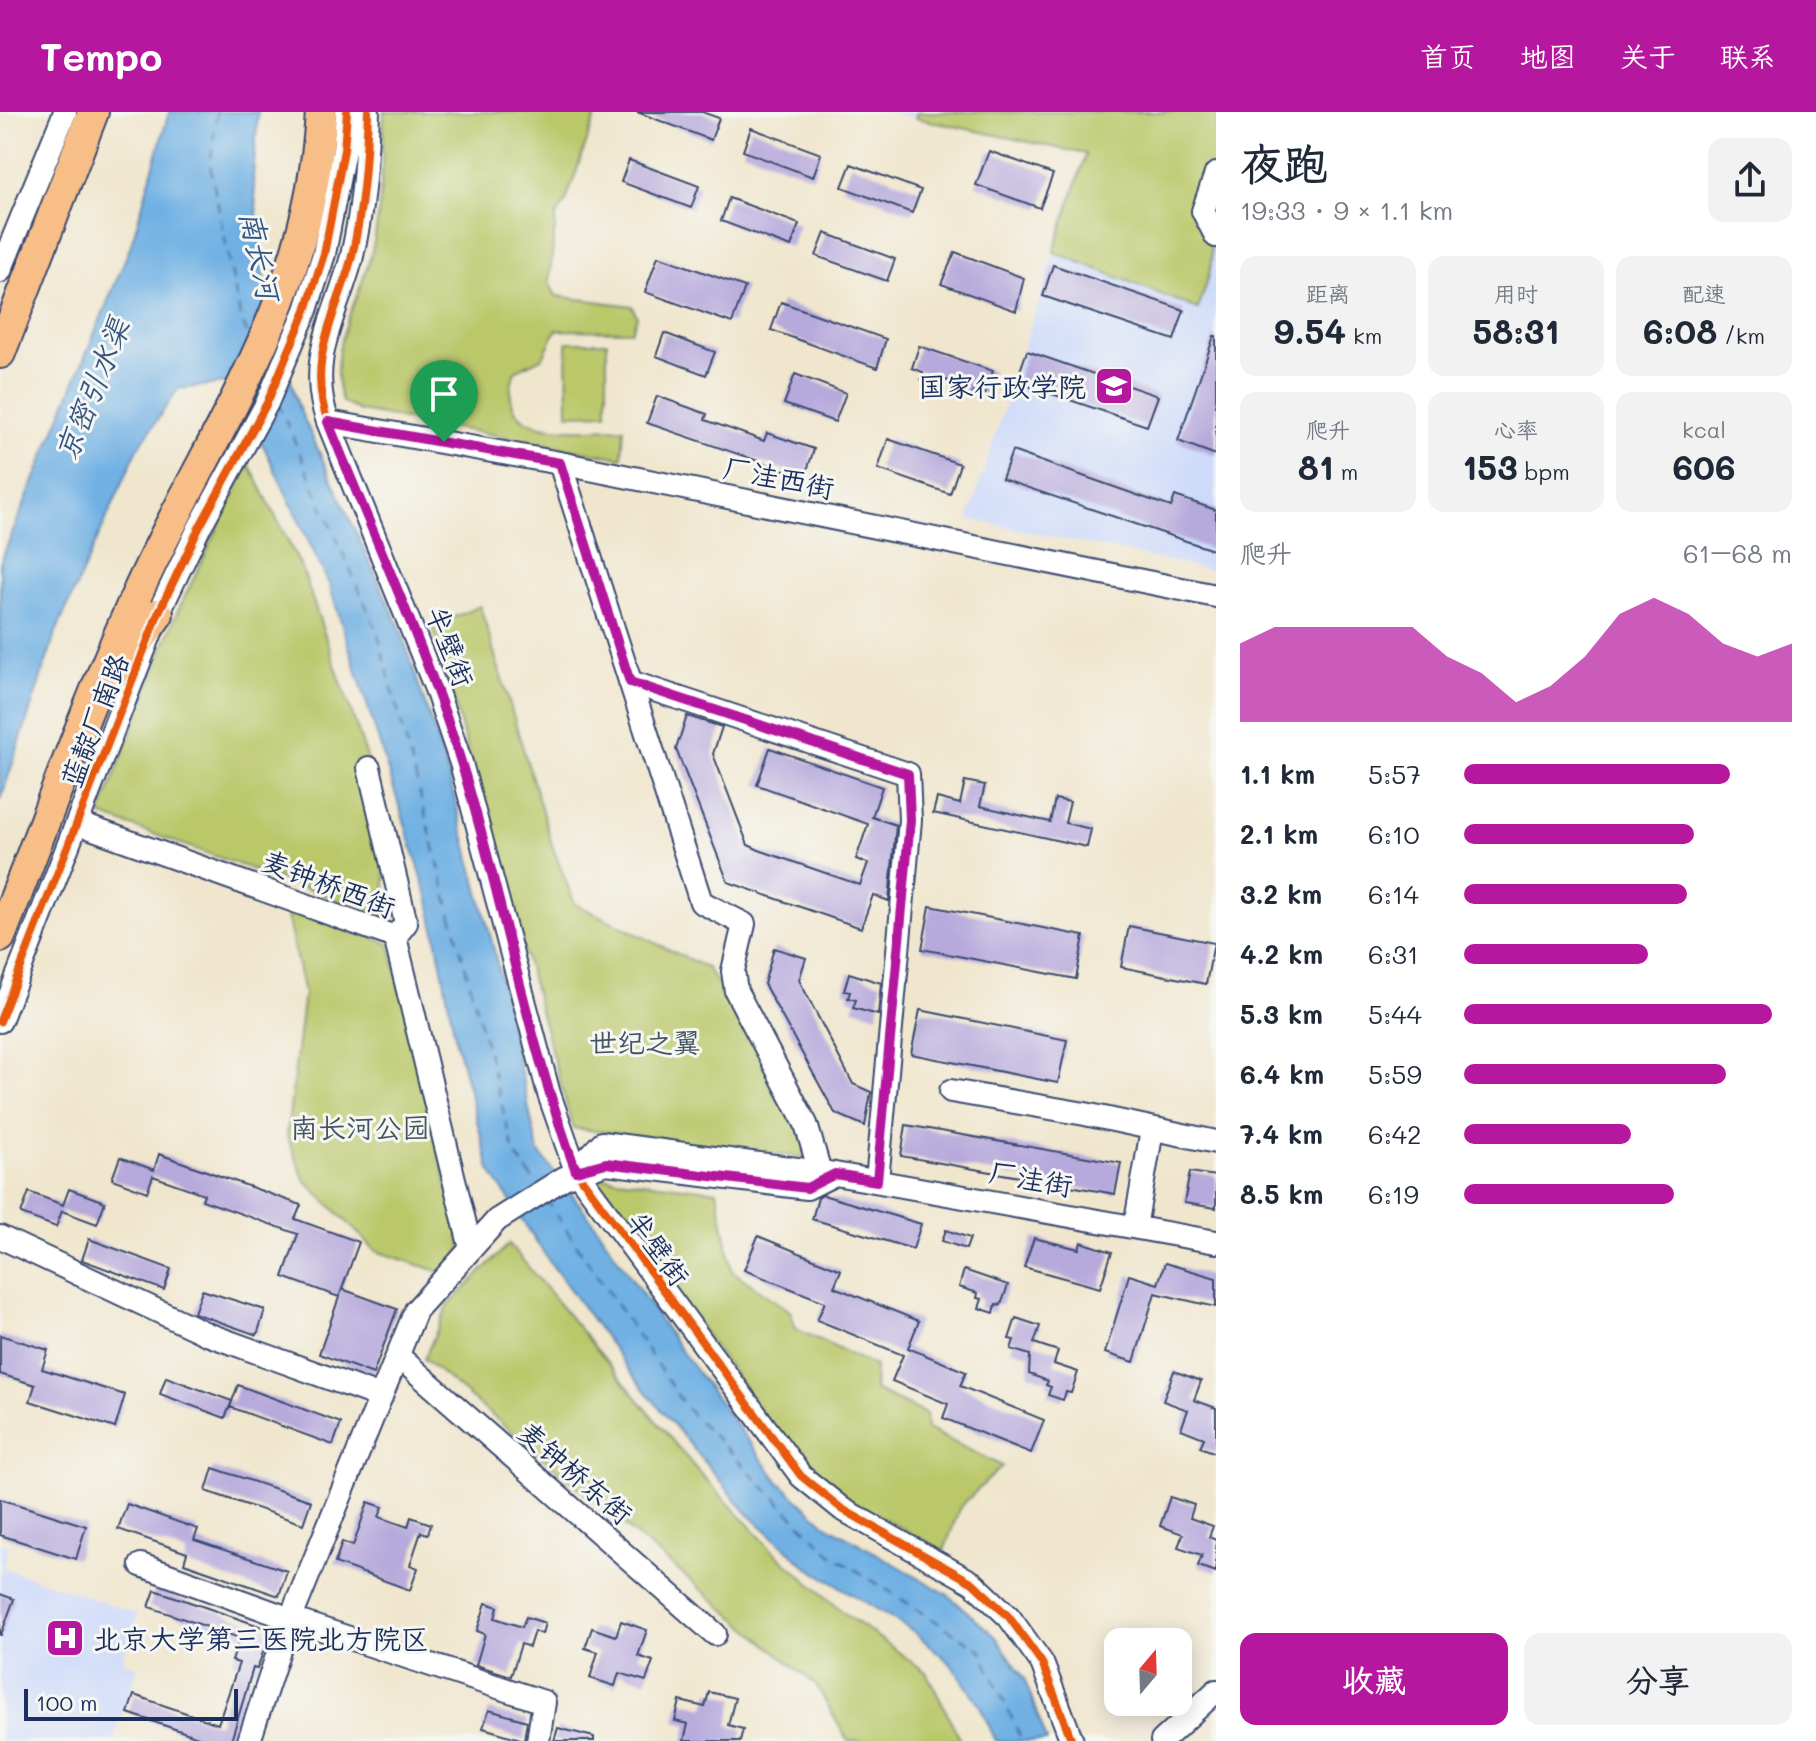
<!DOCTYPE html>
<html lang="zh">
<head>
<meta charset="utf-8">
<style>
	:root { --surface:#fff; --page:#f2f2f3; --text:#1f2937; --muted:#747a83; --accent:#b5179e }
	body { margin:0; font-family:Mali,"LXGW WenKai TC",sans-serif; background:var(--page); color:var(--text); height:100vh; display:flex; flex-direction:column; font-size:30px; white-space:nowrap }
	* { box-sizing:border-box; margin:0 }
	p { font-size:26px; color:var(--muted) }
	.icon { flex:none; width:44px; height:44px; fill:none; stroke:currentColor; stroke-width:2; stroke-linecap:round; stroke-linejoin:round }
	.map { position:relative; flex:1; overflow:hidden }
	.details { display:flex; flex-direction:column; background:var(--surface); width:600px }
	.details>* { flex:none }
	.needle { width:52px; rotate:19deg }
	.fabs { position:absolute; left:1104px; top:1516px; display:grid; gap:16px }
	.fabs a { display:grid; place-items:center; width:88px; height:88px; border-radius:16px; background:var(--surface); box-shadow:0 4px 20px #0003; font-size:40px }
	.scale { position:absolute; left:24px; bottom:20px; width:214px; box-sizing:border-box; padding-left:8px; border:4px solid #1b2f5e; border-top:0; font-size:22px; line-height:28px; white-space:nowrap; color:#1b2f5e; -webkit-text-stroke:6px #f6f6f2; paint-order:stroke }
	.pin { position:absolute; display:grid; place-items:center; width:68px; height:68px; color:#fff; margin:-82px -34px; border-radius:50% 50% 50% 0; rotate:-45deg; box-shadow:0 0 8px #0007 }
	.pin .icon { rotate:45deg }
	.round { display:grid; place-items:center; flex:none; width:84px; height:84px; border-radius:16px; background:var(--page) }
	.overview { display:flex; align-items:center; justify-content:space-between; height:136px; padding:0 24px }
	h1 { font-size:44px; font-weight:800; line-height:60px }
	.stats { display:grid; grid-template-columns:repeat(3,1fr); gap:12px; height:136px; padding:8px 24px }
	.stats div { display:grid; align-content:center; border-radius:16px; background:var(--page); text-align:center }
	.stats b { font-size:34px; font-weight:800 }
	.stats small { font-size:22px; font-weight:400 }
	.stats p { font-size:22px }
	.chart { height:224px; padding:16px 24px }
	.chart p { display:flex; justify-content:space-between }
	.chart svg { width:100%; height:144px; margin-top:8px; fill:var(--accent); opacity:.7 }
	.cta { display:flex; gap:16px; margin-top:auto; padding:16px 24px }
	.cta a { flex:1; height:92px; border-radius:16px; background:var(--accent); color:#fff; font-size:32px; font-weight:800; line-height:92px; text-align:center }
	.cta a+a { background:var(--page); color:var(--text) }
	ul { padding:0 24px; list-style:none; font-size:26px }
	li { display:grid; grid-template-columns:128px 96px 1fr; align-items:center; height:60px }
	li i { height:20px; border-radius:10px; background:var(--accent) }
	header { display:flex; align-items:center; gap:48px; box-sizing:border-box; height:112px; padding:0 40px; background:var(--accent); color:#fff }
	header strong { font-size:38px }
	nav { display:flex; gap:44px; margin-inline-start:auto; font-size:28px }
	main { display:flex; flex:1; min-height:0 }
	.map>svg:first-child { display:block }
</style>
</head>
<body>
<header>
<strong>Tempo</strong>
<nav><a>首页</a><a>地图</a><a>关于</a><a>联系</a></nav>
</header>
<main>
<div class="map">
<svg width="1216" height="1629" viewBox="0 0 1216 1629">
	<rect width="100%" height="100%" fill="#f6f6f2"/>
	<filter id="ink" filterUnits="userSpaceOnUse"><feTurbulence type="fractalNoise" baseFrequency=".0125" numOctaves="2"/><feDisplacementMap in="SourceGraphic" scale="16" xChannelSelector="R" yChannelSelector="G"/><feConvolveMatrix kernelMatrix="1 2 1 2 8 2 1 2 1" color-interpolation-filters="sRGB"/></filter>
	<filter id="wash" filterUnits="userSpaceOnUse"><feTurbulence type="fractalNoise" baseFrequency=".006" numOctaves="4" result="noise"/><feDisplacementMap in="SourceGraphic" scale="32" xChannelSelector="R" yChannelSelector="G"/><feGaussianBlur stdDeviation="1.8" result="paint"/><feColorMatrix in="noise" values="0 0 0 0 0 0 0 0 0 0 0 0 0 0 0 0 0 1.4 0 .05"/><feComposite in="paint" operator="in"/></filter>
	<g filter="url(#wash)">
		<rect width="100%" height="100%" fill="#f0e6cd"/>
		<!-- built -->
		<path fill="#cedafa" d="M886 0H1216V459L968 407 1086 43Z
			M0 1431 9 1434 3 1456 138 1502 122 1549 138 1555 113 1629H0Z"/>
		<!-- green -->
		<path fill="#bac86a" stroke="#6a7c64" stroke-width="2" d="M384 0H597L566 89 556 105 549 171 556 184 632 194 637 205 631 219 556 218 543 245 515 259C490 331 580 316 624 316L622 346 360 299 342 290C323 233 364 185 374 130 382 87 383 43 384 0Z
			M917 0H1216V80L1206 111C1216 149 1211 160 1198 197L1054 140 1086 42 915 6Z
			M567 230H607V301L568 302Z
			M249 352 302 457 383 692 386 805 100 703 174 507Z
			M480 494 554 739 575 792 707 856 814 1014 810 1046 573 1016 433 514Z
			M285 795 390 832 462 1137 441 1160 376 1139 304 1067 287 1023 304 881Z
			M592 1064 717 1079 732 1159 790 1199 796 1217 875 1254 874 1278 926 1302 927 1317 1002 1354 960 1395 944 1439 836 1381 784 1332Z
			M509 1132 696 1357 773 1439 843 1500 926 1560 961 1629H848L816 1573 424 1247 448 1194Z"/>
		<!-- water -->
		<path fill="#6fb0e3" stroke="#4570a0" stroke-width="2" d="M169 0H258L253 65 264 167 298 294 400 516 448 662 494 838 538 1039 591 1107 679 1236 779 1370 825 1412 947 1482 996 1525 1024 1566 1047 1629H996L979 1592 950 1551 913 1519 807 1455 747 1401 637 1269 549 1149 490 1058 456 930 429 788 329 472 264 335 226 271 178 277 137 338 56 520 0 690V451L131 133Z"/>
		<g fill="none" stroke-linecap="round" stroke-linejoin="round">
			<!-- ferry -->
			<path stroke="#345686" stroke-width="2" stroke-dasharray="10 8" stroke-linecap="butt" d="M217 0 210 53 240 204 248 223
				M278 291 377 519 514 1040 536 1072
				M546 1087 686 1296 831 1442 981 1538 1022 1629"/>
		</g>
		<g id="blocks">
			<!-- building -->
			<path fill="#b6a9db" d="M637 0H702L719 6 711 28Z
				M751 16 821 42 813 65 743 39Z
				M989 39 1053 62 1040 96 976 73Z
				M629 48 699 74 691 96 621 70Z
				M851 52 921 78 912 101 842 75Z
				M729 86 799 112 791 135 721 109Z
				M825 121 895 147 887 169 816 144Z
				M955 140 1024 166 1016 199 941 172Z
				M658 144 745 175 732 211 645 180Z
				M1053 153 1184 198 1174 228 1043 184Z
				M781 190 886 227 877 256 771 218Z
				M664 221 715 240 706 263 656 244Z
				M1214 224H1216V343L1178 329Z
				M919 234 993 259 985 282 974 278 972 285 958 280 961 273 937 265 934 272 921 267 923 260 912 256Z
				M1027 239 1158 284 1147 314 1016 270Z
				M795 262 846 281 835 310 784 292Z
				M657 284 707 302 705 308 764 329 767 321 814 337 805 365 647 311Z
				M888 327 960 352 950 382 878 357Z
				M1012 339 1171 395 1175 384 1216 398V439L1002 367Z
				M687 604 722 615 713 642 748 733 759 738 860 773 868 751 856 747 868 712 757 673 770 636 882 675 872 705 896 713 889 789 873 783 861 816 728 770 676 637Z
				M965 669 985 673 980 694 1050 710 1055 687 1070 690 1065 711 1091 717 1087 735 933 701 937 686 960 692Z
				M930 794 1084 824 1076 867 922 837Z
				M1129 814 1214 831 1206 872 1121 855Z
				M774 836 806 846 799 868 853 972 871 980 865 1014 835 1001 764 872Z
				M849 861 881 871 878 903 853 896 856 888 848 886 850 880 844 879Z
				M920 898 1067 928 1058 971 911 942Z
				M906 1013 1121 1051 1115 1082 901 1044Z
				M159 1042 301 1093 295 1107 359 1130 339 1185 283 1165 298 1122 202 1088 204 1082 153 1064 147 1080 112 1067 120 1045 154 1058Z
				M1190 1060 1216 1064V1096L1184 1091Z
				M69 1077 105 1090 97 1112 62 1099 56 1115 21 1102 29 1080 63 1093Z
				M823 1083 921 1112 913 1137 812 1107 818 1086Z
				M946 1118 970 1126 966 1137 942 1129Z
				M758 1124 841 1158 834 1175 919 1209 908 1236 966 1260 960 1274 1044 1308 1031 1341 943 1306 948 1292 892 1269 903 1243 817 1208 825 1190 744 1158Z
				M1034 1126 1079 1137 1081 1130 1112 1140 1100 1176 1024 1155Z
				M89 1127 171 1157 164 1178 82 1148Z
				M1165 1151 1216 1166V1195L1155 1181 1134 1250 1105 1241 1129 1163 1158 1172Z
				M964 1158 1008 1173 1001 1193 996 1192 994 1201 979 1196 982 1187 977 1186 978 1181 959 1175Z
				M342 1177 397 1197 373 1262 319 1242Z
				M202 1178 265 1198 257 1223 194 1201Z
				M1016 1206 1040 1214 1034 1231 1058 1239 1054 1252 1078 1260 1071 1281 1066 1280 1063 1288 1048 1283 1051 1275 1046 1273 1048 1269 1029 1262 1030 1243 1011 1237 1014 1228 1009 1227Z
				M0 1223 48 1238 42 1257 125 1283 115 1316 30 1289 35 1273 0 1262Z
				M1174 1259 1201 1269 1194 1288 1216 1296V1341L1200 1335 1204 1326 1181 1317 1188 1298 1163 1289Z
				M166 1265 232 1289 225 1306 160 1282Z
				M238 1273 341 1311 333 1333 230 1295Z
				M213 1356 311 1389 303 1412 206 1379Z
				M1170 1385 1194 1393 1190 1406 1213 1414 1209 1425 1216 1428V1460L1198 1454 1202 1443 1178 1435 1183 1422 1160 1414Z
				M0 1387 86 1414 76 1447 0 1423Z
				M368 1390 383 1395 379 1405 408 1415 411 1405 431 1412 428 1422 421 1420 410 1453 418 1456 410 1478 335 1451 342 1430 353 1434Z
				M127 1392 198 1417 194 1428 287 1459 279 1484 184 1451 187 1441 118 1417Z
				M155 1478 271 1518 257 1557 253 1556 231 1629H210L128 1601 134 1583 218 1612 239 1551 232 1549 240 1526 149 1495Z
				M0 1482 14 1487 1 1523H0Z
				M486 1491 498 1495 495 1506 522 1515 526 1505 545 1511 542 1522 534 1519 529 1535 521 1532 511 1564 476 1553 485 1522 477 1519Z
				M621 1509 647 1518 638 1544 653 1549 646 1569 619 1561 615 1574 590 1566 598 1540 585 1536 592 1516 616 1524Z
				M709 1580 735 1586 728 1613 743 1617 740 1629H684L688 1612 675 1609 680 1589 705 1595Z
				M489 1598 527 1609 524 1628 483 1616Z
				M558 1616 594 1625V1629H554Z"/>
		</g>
	</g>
	<g filter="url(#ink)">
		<use href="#blocks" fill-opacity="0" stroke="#3b4a6f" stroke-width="2"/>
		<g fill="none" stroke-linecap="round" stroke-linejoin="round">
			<defs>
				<path id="minor" d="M368 0C366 50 363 99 351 148 335 206 306 249 328 310L436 577 461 651 549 982 576 1059 801 1364 842 1397 973 1471 1009 1505 1042 1551 1072 1629
					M1216 62 1203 99 1216 124
					M0 159 65 0
					M328 310 560 351 1216 484
					M560 351 701 790 744 812 733 859 736 879 806 1012 820 1060
					M630 570 908 662 910 708 877 1069
					M369 656 406 811 395 825
					M77 711 395 825 471 1137
					M0 909 158 502 199 416 267 291 306 198 324 142 344 38 347 0
					M951 979 1085 1002 1216 1030
					M577 1058 602 1031 835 1062 1216 1130
					M1135 1115 1152 1018
					M0 1125 207 1222 381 1285
					M398 1244 715 1522
					M141 1453 291 1507 544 1590 538 1629
					M249 1629 284 1523 416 1198 497 1108 564 1066 606 1051 807 1076 835 1062
					M1162 1629 1216 1579"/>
				<path id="highway" d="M0 241 93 0
					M119 558 158 502
					M0 825C45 711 86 594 137 482 212 316 311 191 321 0"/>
			</defs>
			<!-- minor casing -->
			<use href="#minor" stroke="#3b4a6f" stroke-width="26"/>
			<!-- highway casing -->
			<use href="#highway" stroke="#3b4a6f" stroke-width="34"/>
			<!-- minor -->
			<use href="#minor" stroke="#fff" stroke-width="22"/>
			<!-- highway -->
			<use href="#highway" stroke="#f7be88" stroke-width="30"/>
			<defs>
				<path id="cycleway" d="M368 0C366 50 363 99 351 148 335 206 306 249 328 310L436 577 461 651 549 982 576 1059 801 1364 842 1397 973 1471 1009 1505 1042 1551 1072 1629
					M0 909 158 502 199 416 267 291 306 198 324 142 344 38 347 0"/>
			</defs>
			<!-- cycleway casing -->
			<use href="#cycleway" stroke="#f6f6f2" stroke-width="13"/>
			<!-- cycleway -->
			<use href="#cycleway" stroke="#e8590c" stroke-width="8"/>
		</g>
	</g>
	<g fill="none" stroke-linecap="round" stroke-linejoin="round" filter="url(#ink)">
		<defs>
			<path id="route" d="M328 310 560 351 630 570 908 662 910 708 877 1069 835 1062 807 1076 606 1051 576 1059C526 926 503 785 461 650 425 534 373 423 328 310Z"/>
		</defs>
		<!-- route casing -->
		<use href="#route" stroke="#fff" stroke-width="16"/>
		<!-- route -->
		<use href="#route" stroke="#b5179e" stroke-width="10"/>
	</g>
	<!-- icons -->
	<defs>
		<symbol id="university-square" viewBox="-11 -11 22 22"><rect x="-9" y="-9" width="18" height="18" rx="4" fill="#b5179e" stroke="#f6f6f2"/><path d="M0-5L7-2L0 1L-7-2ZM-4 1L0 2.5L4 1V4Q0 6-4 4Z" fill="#fff"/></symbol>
		<symbol id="hospital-square" viewBox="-11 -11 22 22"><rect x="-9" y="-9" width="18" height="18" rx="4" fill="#b5179e" stroke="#f6f6f2"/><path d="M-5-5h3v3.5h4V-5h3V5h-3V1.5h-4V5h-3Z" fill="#fff"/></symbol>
	</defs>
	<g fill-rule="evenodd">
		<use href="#university-square" x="1092" y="252" width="44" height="44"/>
		<use href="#hospital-square" x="43" y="1504" width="44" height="44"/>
	</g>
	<g text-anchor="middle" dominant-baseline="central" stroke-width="6" stroke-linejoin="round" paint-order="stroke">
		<!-- poi labels -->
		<g font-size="28" fill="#1b2f5e" stroke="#f6f6f2" text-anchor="end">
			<text x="1086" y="274">国家行政学院</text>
			<text x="93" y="1526" text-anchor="start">北京大学第三医院北方院区</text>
		</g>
		<!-- street labels -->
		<g font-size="28" fill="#1b2f5e" stroke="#f6f6f2">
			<text transform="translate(779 365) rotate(11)">厂洼西街</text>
			<text transform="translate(451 534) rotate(69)">半壁街</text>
			<text transform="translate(94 608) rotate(-69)">蓝靛厂南路</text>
			<text transform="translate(329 771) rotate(21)">麦钟桥西街</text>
			<text transform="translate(1031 1066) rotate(10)">厂洼街</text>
			<text transform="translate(659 1136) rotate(54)">半壁街</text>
			<text transform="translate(576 1360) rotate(41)">麦钟桥东街</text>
		</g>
		<!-- park labels -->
		<g font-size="28" fill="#435561" stroke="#f6f6f2">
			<text x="645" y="930">世纪之翼</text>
			<text x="360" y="1015">南长河公园</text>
		</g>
		<!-- water labels -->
		<g font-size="30" font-style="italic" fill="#345686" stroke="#f6f6f2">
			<text transform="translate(261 143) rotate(78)">南长河</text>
			<text transform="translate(91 277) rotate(-68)">京密引水渠</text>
		</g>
	</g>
</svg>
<div class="fabs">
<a><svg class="needle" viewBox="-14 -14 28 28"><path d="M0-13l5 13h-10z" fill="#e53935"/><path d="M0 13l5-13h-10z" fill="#747a83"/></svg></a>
</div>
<div class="scale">100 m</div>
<div class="pin" style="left:444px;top:330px;background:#1e9e55"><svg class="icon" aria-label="arrive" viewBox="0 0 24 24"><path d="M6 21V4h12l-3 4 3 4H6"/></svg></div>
</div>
<section class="details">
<div class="overview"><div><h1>夜跑</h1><p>19:33 · 9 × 1.1 km</p></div><a class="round"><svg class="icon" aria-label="share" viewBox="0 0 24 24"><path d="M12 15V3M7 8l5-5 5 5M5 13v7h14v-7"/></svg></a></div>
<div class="stats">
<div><p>距离</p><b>9.54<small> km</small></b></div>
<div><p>用时</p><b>58:31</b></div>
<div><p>配速</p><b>6:08<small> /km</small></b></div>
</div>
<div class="stats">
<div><p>爬升</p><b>81<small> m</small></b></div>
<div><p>心率</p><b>153<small> bpm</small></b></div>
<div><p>kcal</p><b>606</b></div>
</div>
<div class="chart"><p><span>爬升</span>61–68 m</p>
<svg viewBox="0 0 160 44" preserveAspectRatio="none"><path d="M0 44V20L10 15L20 15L30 15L40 15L50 15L60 24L70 29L80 38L90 33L100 24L110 11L120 6L130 11L140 20L150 24L160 20V44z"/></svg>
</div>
<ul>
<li><b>1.1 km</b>5:57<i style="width:81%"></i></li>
<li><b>2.1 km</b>6:10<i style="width:70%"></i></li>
<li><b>3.2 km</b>6:14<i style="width:68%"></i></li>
<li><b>4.2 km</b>6:31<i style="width:56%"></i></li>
<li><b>5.3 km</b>5:44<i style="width:94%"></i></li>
<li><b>6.4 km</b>5:59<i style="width:80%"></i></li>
<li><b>7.4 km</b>6:42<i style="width:51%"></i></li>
<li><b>8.5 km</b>6:19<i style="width:64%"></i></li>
</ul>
<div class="cta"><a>收藏</a><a>分享</a></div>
</section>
</main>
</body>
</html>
